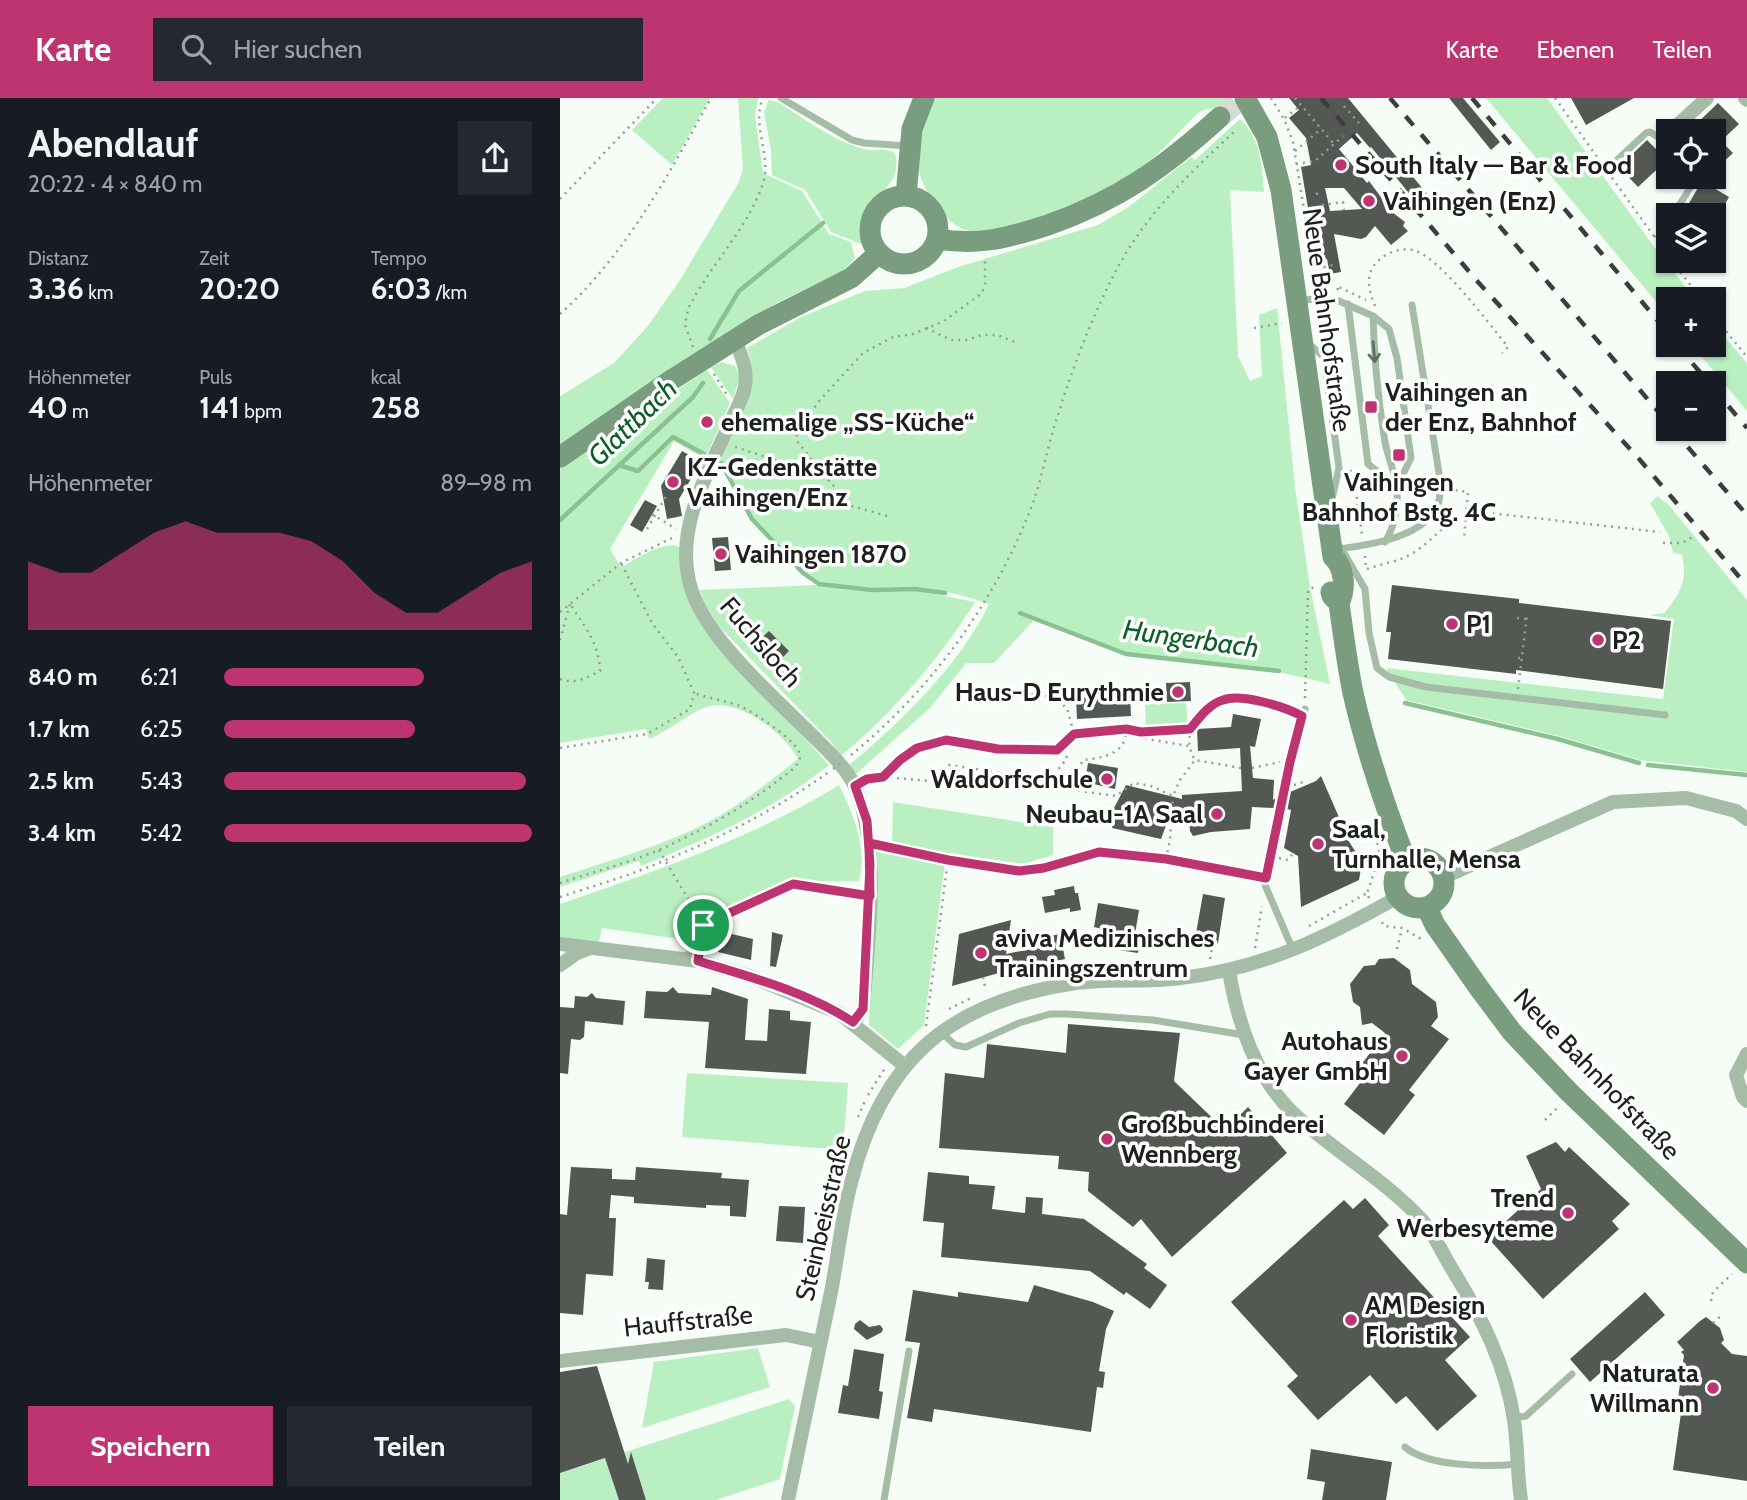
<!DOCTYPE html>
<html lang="de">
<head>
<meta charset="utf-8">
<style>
	:root { --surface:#171b24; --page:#242831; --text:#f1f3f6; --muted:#9ea1a6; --accent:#bd3470 }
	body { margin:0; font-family:Cabin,sans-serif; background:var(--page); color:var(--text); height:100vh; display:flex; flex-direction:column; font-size:26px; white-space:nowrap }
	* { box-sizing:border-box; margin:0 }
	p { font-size:23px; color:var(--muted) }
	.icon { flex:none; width:38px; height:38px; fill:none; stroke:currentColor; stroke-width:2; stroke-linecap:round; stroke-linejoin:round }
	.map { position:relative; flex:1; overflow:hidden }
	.drawer { display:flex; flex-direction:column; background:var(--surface); width:560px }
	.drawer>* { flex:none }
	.controls { position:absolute; left:1096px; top:21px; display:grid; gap:14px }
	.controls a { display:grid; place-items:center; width:70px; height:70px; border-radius:0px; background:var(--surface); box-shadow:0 2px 5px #0004; font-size:35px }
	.pin { position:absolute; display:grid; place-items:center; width:60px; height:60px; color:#fff; margin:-30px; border:4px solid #fff; border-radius:50%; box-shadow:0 2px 7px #0007 }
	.round { display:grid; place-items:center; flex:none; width:74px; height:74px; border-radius:0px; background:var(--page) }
	.overview { display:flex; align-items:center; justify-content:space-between; height:119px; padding:0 28px }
	h1 { font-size:38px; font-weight:800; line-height:52px }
	.stats { display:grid; grid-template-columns:repeat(3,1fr); gap:10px; height:119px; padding:7px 28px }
	.stats div { display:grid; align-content:center }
	.stats b { font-size:30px; font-weight:800 }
	.stats small { font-size:19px; font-weight:400 }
	.stats p { font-size:19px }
	.chart { height:196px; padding:14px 28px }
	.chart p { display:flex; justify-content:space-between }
	.chart svg { width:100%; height:126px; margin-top:7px; fill:var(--accent); opacity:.7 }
	.button { display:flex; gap:14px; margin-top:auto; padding:14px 28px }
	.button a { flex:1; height:80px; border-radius:0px; background:var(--accent); color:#fff; font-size:28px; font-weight:800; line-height:80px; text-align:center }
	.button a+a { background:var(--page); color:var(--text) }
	ul { padding:0 28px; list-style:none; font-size:23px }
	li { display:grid; grid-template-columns:112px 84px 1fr; align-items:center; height:52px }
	li i { height:18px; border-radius:9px; background:var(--accent) }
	header { display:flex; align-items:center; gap:42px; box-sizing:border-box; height:98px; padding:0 35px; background:var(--accent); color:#fff }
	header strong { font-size:33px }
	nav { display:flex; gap:38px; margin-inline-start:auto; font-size:24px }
	.search { width:490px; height:63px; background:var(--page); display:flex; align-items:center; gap:18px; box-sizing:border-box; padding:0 24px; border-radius:0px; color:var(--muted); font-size:26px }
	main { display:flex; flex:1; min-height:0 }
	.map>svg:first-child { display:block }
</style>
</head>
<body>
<header>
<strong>Karte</strong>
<div class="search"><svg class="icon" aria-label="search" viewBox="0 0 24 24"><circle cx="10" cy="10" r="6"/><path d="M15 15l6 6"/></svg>Hier suchen</div>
<nav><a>Karte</a><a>Ebenen</a><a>Teilen</a></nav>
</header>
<main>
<section class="drawer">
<div class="overview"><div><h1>Abendlauf</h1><p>20:22 · 4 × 840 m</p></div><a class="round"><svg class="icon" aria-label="share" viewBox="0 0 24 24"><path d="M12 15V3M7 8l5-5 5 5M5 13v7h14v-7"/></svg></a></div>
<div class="stats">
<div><p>Distanz</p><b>3.36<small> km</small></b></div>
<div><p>Zeit</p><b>20:20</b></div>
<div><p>Tempo</p><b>6:03<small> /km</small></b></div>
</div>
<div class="stats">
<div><p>Höhenmeter</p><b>40<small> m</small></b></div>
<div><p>Puls</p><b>141<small> bpm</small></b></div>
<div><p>kcal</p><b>258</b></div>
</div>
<div class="chart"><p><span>Höhenmeter</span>89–98 m</p>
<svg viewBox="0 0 160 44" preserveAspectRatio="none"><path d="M0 44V20L10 24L20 24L30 17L40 10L50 6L60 10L70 10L80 10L90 13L100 20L110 31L120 38L130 38L140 31L150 24L160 20V44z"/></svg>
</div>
<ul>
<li><b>840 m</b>6:21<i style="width:65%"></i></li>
<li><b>1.7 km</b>6:25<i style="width:62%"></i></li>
<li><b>2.5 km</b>5:43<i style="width:98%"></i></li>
<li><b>3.4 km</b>5:42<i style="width:100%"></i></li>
</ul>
<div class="button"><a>Speichern</a><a>Teilen</a></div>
</section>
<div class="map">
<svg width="1187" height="1402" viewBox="0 0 1187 1402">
	<rect width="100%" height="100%" fill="#f6fdf6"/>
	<!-- green -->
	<path fill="#baf0c1" d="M103 0H150L112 67 72 32Z
		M178 0H198L195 18 203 75 242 93 269 136 291 144 295 160 283 173 218 204 0 349V298L54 265 87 229 118 185 179 84 183 70Z
		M373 0H671L676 7C666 9 649 9 640 14 636 16 631 22 628 25 614 39 601 54 586 66 558 90 436 146 403 131 385 123 370 101 362 83 352 58 361 23 373 0Z
		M926 0H987L1092 146 1135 201H1108V218Z
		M209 2 217 4C244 20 273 43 304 51 316 55 322 48 335 55 342 82 322 93 305 111L301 146 271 134 245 92 212 77 211 52 204 14Z
		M680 21C701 42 702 66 704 94L670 92 678 258 690 283 702 278 699 217 717 210 735 389 750 489 770 586 719 574 566 557 475 521 434 565H406L371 609 296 676 288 668C339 626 401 566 429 506 406 498 381 491 356 490 322 487 270 499 242 474 226 459 197 428 186 410 178 396 170 373 161 363 175 328 202 288 187 250L241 219 305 193 344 190 398 169 538 127 570 108 631 59 635 62Z
		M1153 225 1187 265V313L1132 247H1153Z
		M161 264 175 268 180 278 173 301 151 269Z
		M147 272 170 305 145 361 114 343 50 451 61 469C77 461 102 442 120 449L123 486 139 523 269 667C208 715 152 738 81 768L79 763 0 789V779C50 762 103 748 150 723 182 706 210 683 238 661 225 635 177 599 147 609 130 614 109 633 89 641L86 631 0 645V369Z
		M1099 397V400L1108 406 1187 502V674L1080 662 999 638 846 602 826 570 1103 601 1114 521 1089 517 1104 515C1120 496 1128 482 1122 457L1113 455 1109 438 1090 405Z
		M258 487 312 493 355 492 415 504C378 563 334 613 281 658L272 645 159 528 145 506 140 492Z
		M626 605 628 628 586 630 585 606Z
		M279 687C293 715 308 751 299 783H232L223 786 138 826V847L134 856H125L127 842 42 830 39 844 0 840V806C95 773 193 740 279 687Z
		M333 704 493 729V757L463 766 332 747Z
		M315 749 385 764 364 927 338 951 309 927Z
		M127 975 288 985 283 1052 122 1039Z
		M198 1250 210 1289 82 1330 94 1264Z
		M229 1301 235 1308 220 1381 156 1402H86L73 1364 49 1372 59 1402H0V1375Z"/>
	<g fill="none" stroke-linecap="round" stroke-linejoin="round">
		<!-- stream -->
		<path stroke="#8bc093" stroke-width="4.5" d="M150 241 179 193 263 125
			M161 365 192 421 243 475 259 486 312 492 355 491 385 495
			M59 367 78 373 113 339 144 356
			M0 422 133 299 143 285
			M460 515 566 556 719 573
			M845 605 998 641 1079 665
			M1088 667 1187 677"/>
	</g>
	<!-- building -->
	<path fill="#535853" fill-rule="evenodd" d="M729 0H788L872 102 862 111 811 49 810 50 797 35 779 51 807 85 809 83 832 114 845 124 843 128 848 133 831 147 815 128 806 139 801 141 774 136 781 174 770 176 767 161 757 163 741 69 751 67 746 40 729 20 739 12ZM765 90H784L802 111 770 113Z
		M889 0H903L940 44 931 52Z
		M1011 0H1074L1026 27Z
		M1158 5 1179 26 1161 43 1173 55 1160 67 1153 60V33H1129Z
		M1087 42 1107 62 1078 89 1059 69Z
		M1142 83 1169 99 1159 117H1122Z
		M122 353 141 364 119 401 122 418 107 421 101 388Z
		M85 402 97 408 82 434 70 427Z
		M168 439 171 472 155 473 152 440Z
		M832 487 959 501V505L1111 523 1103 591 956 572V576L828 561 831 534H826Z
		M209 533 229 553 217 565 197 544Z
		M630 584 631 603 607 604 606 585Z
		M570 597 571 618 517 621 516 600Z
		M673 616 701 621 695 649 690 648 693 680 714 682 713 702 716 700 714 710 692 709 690 731 651 734 633 738 630 733 629 720 608 722 601 741 552 730 553 712 566 687 622 701V697L682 693 680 650 638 653 637 631 671 629Z
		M528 665 558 670 555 691 525 684Z
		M761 678 785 733 783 734 802 764 799 782 741 809 738 758 724 750 731 712 727 711 730 694 756 683Z
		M514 788 515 795H518L521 812 510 814V810L485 815 482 799 495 797 494 792Z
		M643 796 665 800 658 845 635 841Z
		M538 805 579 812 575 836 581 837 578 855 538 849 542 831 534 829Z
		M451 822 446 856 471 851 469 842 500 836 505 861 457 872V870L392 888 399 836Z
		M163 834 193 841 191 862 158 854Z
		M212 834 223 837 216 869 210 868Z
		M834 860 850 872 852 886 876 904 878 919 871 928 889 941 849 992 855 997 824 1037 784 1006 803 981 795 975 825 935 812 925 802 927 800 909 793 904 790 886 804 868 815 867 819 861Z
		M113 889 118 895 151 897 152 889 188 901 185 942 207 943 209 911 230 913V922L251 924 246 976 145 970 149 924 84 920 86 893 107 894Z
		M32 895 36 900 65 903 63 927 25 923 24 939 20 942 11 941 8 976 0 975V909L14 910 15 898 27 899Z
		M508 926 620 935 614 983 665 1032 688 1009 727 1055 612 1159 581 1121 573 1129 528 1093 529 1074 498 1071 499 1058 379 1050 385 975 424 980 427 946 506 955Z
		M996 1044 1005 1054 1009 1049 1070 1106 1052 1123 1059 1131 983 1201 928 1140 981 1091 966 1058Z
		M11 1069 52 1071V1081L75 1082 76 1069 162 1075 161 1080 189 1082 186 1119 170 1118V1108L146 1107V1110L74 1105V1099L51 1097 49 1120H56L53 1178 26 1176 23 1217 0 1215V1116L7 1117Z
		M368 1074 409 1078V1086L435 1088 432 1111 465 1115 466 1099 483 1100 482 1116 524 1121 587 1166 584 1170 607 1187 590 1211 566 1194 564 1197 530 1173 381 1159 384 1125 363 1123Z
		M805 1100 829 1127 818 1138 910 1239 885 1262 917 1298 877 1333 846 1298 836 1306 810 1277 758 1322 727 1288 738 1278 671 1204 784 1102 793 1111Z
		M219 1108 245 1109 243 1145 216 1143Z
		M87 1160 105 1162 103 1192 88 1191 89 1184H85Z
		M474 1187 533 1204 554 1213 546 1231 539 1273 545 1274 543 1290 537 1289 531 1334 374 1311 372 1324 347 1320 360 1245 345 1243 353 1192 398 1199V1194L468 1204Z
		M1085 1194 1105 1217 1030 1284 1010 1261Z
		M1146 1219 1160 1230 1164 1242 1161 1245 1172 1256 1187 1258V1383L1113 1372 1121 1315H1116L1124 1257 1121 1254 1124 1252 1117 1244 1140 1223Z
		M300 1222 309 1229 320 1227 323 1231 322 1234 307 1242 294 1231 295 1226Z
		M294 1251 324 1256 319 1293 323 1294 319 1321 278 1315 283 1287 288 1288Z
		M37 1268 68 1366 71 1354 86 1402H59L45 1360 0 1375V1274Z
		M751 1351 832 1364 826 1402H762L765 1384 747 1381Z"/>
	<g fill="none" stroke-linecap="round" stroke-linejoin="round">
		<!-- secondary-tunnel -->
		<path stroke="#d5dcd5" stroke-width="21" stroke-dasharray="21 10" stroke-linecap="butt" d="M660 19 682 0"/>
		<!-- path -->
		<path stroke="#989d98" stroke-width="2.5" stroke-dasharray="2 5" stroke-linecap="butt" d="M711 0 724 21 733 44 757 191
			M735 0 774 46
			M995 0 1108 158
			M784 8 799 25
			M725 20 741 7
			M735 53 761 31
			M736 66 755 63 783 38
			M756 96 760 95
			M0 101 97 0
			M762 107 783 104 784 112
			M765 124H769
			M1094 139 1108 125
			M762 162 764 169 773 167
			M1112 163 1141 201
			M778 192 777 188 806 202
			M815 208C809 193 804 176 818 163 827 154 840 150 853 152 879 158 930 227 948 249L942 255
			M759 212V223L771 252
			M0 216C65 158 109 76 151 0
			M1153 217 1187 259
			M366 230 391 242H406L422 237H437L455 244
			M694 230 722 225
			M133 249 125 227 128 211C149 168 188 131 203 85 212 57 191 27 203 0
			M154 276 167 297
			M175 349 218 363 224 377H227
			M790 372 794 380 802 437
			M890 388 894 392 908 394 906 417 920 414 1100 434
			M92 416 116 431
			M327 418 292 408 263 376 237 343V333L260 302 303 255 333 239 353 236 384 223 422 195 425 186V161
			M87 431 108 395
			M1103 445H1122L1134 438
			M805 458 806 472
			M807 471C823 465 839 464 853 455 873 443 884 424 906 417L904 441
			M0 514 61 465 112 440
			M0 542 10 506
			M0 581C14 587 28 579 40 573 39 545 25 529 10 506
			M958 591 967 517
			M471 596 492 599 507 610 514 636
			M745 600 748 492 754 489
			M581 634 587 641 629 648
			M0 650 87 636 130 611 134 595 118 559 92 525 61 465
			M291 657C372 591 438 500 474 402 483 375 488 347 497 320 513 268 533 216 558 169 587 115 631 74 675 33
			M681 670 635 662C620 638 637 610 663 602 679 597 718 606 733 613
			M692 670 720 664
			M323 679 382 684 389 667 489 682 513 692 556 698 574 685 591 688 613 698 620 682 635 662
			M307 681 323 679 340 662 357 650 386 642 438 651 497 652 514 636 566 631 581 634 630 631
			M490 682 507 660 503 647
			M734 687 743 684 744 688
			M513 692V682L523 662C543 660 567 656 566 631
			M321 747 388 762 459 773 484 770 539 754 606 761 696 778
			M99 752 143 826 140 849
			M719 760 728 762 733 755
			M606 761 610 742 613 698
			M0 785C33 774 69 765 101 751 141 733 181 711 216 684 223 678 240 669 240 658 241 645 192 613 180 608 166 603 148 600 134 595
			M0 799C27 790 55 782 81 772 148 746 212 715 270 673
			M809 800 807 795 820 757 814 730
			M822 824 824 828 842 830 863 842
			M143 826 233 786 298 796
			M749 828 807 795
			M695 850 702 808
			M837 851 842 830
			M650 861 653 844
			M423 879 426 893
			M389 911 411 900
			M366 928 388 762
			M308 997 325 970
			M298 1019 305 1003
			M985 1022 1000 1007
			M1151 1203 1153 1194 1172 1176
			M1153 1225 1163 1216"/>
		<!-- lane -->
		<path stroke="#a5bca7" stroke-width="7" d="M221 0 292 42 304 45 348 48
			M1057 62 1086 35 1090 34 1108 45
			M1113 117 1135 82 1134 79
			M741 203 758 200 779 203 813 218 829 231 837 260 851 360 837 388
			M788 206 808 366 835 387
			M813 218C814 258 818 299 824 338 826 356 836 376 837 391 838 410 835 428 825 444
			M749 246 764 259 779 370 772 401
			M781 450 805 491 809 535 817 570 829 579 866 589 1105 617
			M779 451C809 447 869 439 879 403 881 395 879 383 879 375L852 207
			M733 852 705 787 730 664 745 611
			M382 935 395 947 406 949 459 925 490 916H507L593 922 684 937
			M954 1320 966 1318 1012 1276
			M845 1349C868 1369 928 1369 957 1366
			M324 1402 349 1253"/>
		<!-- street -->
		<path stroke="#a5bca7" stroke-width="14" d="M1185 0 1187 2
			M1111 33 1147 0
			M175 242C181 257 188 271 185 288 183 301 175 314 169 327 148 375 116 428 129 483 141 537 213 598 253 638 268 653 288 671 296 691 321 753 308 845 303 911L294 924
			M884 779 1053 704 1126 700 1176 713 1187 721
			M0 846 138 863 192 879 279 915 345 968
			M0 867 17 855 31 850
			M669 873C678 926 695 978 734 1016 774 1053 824 1081 861 1121 874 1135 882 1155 892 1171 921 1218 946 1267 954 1322 958 1349 957 1376 961 1402
			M1187 956 1176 977 1183 999 1187 1003
			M0 1263 226 1237 260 1244
			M228 1402C242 1334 256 1267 270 1199 278 1161 281 1122 291 1085 321 964 387 905 510 886 547 880 584 885 621 880 703 871 767 839 838 799"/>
		<!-- secondary -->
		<path stroke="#7a9d7f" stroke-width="21" d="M685 0 707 39 721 92 773 459C785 470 786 491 779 505
			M346 98 352 31 364 0
			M310 132a34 34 0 1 1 68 0a34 34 0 1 1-68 0Z
			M377 141C419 148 448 140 488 127 559 102 605 69 660 19
			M0 359 113 281 198 227 291 180 319 155
			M771 494 772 498 779 505C783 535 787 565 793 595 806 653 825 708 846 763
			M834 785a25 25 0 1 1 50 0a25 25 0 1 1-50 0Z
			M867 810 875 827 919 890 952 934 1009 994 1187 1165"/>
		<!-- rail -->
		<path stroke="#3b3e3b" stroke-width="4.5" stroke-dasharray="12 12" stroke-linecap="butt" d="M761 0 918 184 1080 362 1187 488
			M830 0 1108 325
			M912 0 1108 235
			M1117 247 1149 285
			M1153 290 1187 330
			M1112 331 1187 417"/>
		<!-- path-bridge -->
		<path stroke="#989d98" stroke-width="2.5" stroke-dasharray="2 5" stroke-linecap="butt" d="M957 520 970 522
			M958 560H965
			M273 671 284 663"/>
	</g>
	<!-- one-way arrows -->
	<defs><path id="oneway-shaft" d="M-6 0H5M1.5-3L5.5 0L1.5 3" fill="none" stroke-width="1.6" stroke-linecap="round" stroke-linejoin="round" transform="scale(1.75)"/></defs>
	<use stroke="#616e62" href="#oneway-shaft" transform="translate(814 254) rotate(85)"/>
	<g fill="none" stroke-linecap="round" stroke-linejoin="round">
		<defs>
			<path id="route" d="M143 827 233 786 310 798 309 745 388 762 459 773 484 770 539 754 606 761 706 780 730 664 742 618C725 609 682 595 663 602 649 606 639 620 630 631L581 634 566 631 514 636 497 652 438 651 386 642 357 650 340 662 323 679 307 681 295 688 307 723 310 767 303 911 293 924C247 894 191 879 138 863L143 827"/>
		</defs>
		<!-- route casing -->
		<use href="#route" stroke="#fff" stroke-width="14"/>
		<!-- route -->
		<use href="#route" stroke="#bd3470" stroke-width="9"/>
	</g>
	<!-- markers -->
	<g fill="#bd3470" stroke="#fff" stroke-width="2.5">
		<circle cx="781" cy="67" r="7"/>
		<circle cx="809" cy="103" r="7"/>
		<rect x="804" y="302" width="14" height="14" rx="3.5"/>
		<circle cx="147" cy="324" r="7"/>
		<rect x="832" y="350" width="14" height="14" rx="3.5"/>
		<circle cx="113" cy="384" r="7"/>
		<circle cx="161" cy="456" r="7"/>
		<circle cx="892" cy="526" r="7"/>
		<circle cx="1038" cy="542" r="7"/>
		<circle cx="618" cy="594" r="7"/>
		<circle cx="547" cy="681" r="7"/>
		<circle cx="657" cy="716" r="7"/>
		<circle cx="758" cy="746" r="7"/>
		<circle cx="421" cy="855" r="7"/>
		<circle cx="842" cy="958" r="7"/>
		<circle cx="547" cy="1041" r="7"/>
		<circle cx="1008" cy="1115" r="7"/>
		<circle cx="791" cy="1222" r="7"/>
		<circle cx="1153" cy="1290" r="7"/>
	</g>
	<g text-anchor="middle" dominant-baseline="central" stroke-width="7" stroke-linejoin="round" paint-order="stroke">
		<!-- poi labels -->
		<g font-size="26" font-weight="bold" fill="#1d201d" stroke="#fff" text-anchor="start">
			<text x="795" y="67">South Italy — Bar &amp; Food</text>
			<text x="823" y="103">Vaihingen (Enz)</text>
			<text x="825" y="294">Vaihingen an<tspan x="825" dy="30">der Enz, Bahnhof</tspan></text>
			<text x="161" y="324">ehemalige „SS-Küche“</text>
			<text x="127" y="369">KZ-Gedenkstätte<tspan x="127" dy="30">Vaihingen/Enz</tspan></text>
			<text x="839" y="384" text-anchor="middle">Vaihingen<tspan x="839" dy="30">Bahnhof Bstg. 4C</tspan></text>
			<text x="175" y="456">Vaihingen 1870</text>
			<text x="906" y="526">P1</text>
			<text x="1052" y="542">P2</text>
			<text x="604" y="594" text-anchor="end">Haus-D Eurythmie</text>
			<text x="533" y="681" text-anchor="end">Waldorfschule</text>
			<text x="643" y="716" text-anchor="end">Neubau-1A Saal</text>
			<text x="772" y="731">Saal,<tspan x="772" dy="30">Turnhalle, Mensa</tspan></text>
			<text x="435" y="840">aviva Medizinisches<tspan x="435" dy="30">Trainingszentrum</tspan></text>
			<text x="828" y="943" text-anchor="end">Autohaus<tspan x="828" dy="30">Gayer GmbH</tspan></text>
			<text x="561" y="1026">Großbuchbinderei<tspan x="561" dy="30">Wennberg</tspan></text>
			<text x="994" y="1100" text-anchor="end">Trend<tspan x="994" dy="30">Werbesyteme</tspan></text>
			<text x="805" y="1207">AM Design<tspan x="805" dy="30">Floristik</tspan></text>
			<text x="1139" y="1275" text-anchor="end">Naturata<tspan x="1139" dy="30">Willmann</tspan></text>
		</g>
		<!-- street labels -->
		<g font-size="26" fill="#1d201d" stroke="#fff">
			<text transform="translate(767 222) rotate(82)">Neue Bahnhofstraße</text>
			<text transform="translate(201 544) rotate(49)">Fuchsloch</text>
			<text transform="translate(1037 976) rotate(46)">Neue Bahnhofstraße</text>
			<text transform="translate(263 1120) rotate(-77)">Steinbeisstraße</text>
			<text transform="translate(128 1223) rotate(-6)">Hauffstraße</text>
		</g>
		<!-- water labels -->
		<g font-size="28" font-style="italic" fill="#0d5f27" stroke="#fff">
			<text transform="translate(72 324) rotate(-44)">Glattbach</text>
			<text transform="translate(631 540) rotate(8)">Hungerbach</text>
		</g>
	</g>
</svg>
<div class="controls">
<a><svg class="icon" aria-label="locate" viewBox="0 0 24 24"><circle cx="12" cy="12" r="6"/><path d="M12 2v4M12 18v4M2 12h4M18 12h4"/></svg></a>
<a><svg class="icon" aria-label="layers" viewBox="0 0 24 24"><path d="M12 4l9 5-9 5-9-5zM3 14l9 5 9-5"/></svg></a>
<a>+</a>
<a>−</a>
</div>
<div class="pin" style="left:143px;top:827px;background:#1e9e55"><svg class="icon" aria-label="arrive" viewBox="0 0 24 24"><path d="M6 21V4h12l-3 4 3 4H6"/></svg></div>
</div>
</main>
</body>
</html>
